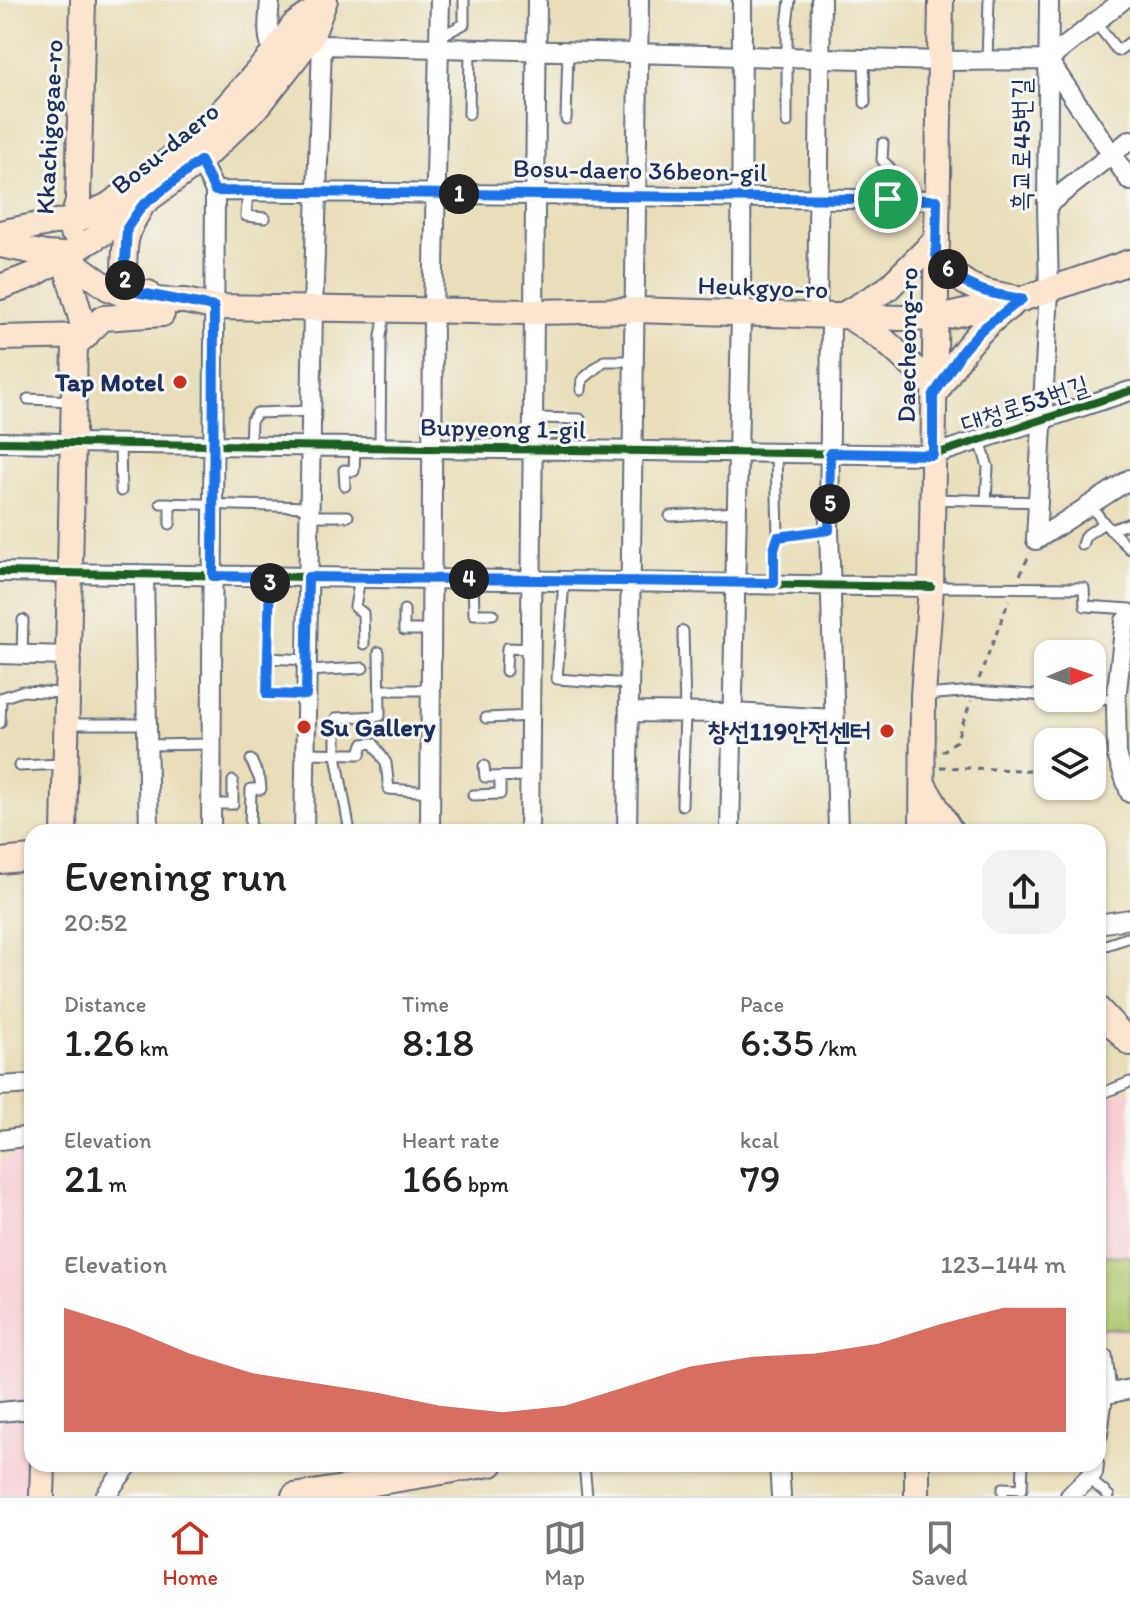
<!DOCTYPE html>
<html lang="en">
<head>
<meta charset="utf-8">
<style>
	:root { --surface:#fff; --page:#f2f2f2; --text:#222; --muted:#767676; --line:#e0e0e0; --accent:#c8321e }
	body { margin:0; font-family:Itim,"Poor Story",sans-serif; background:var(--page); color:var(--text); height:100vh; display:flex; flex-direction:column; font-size:30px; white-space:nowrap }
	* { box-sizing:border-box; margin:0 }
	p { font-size:26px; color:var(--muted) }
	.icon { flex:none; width:44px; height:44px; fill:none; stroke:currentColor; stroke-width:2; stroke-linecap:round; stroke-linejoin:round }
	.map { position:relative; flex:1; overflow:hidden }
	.side { position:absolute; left:24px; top:824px; width:1082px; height:648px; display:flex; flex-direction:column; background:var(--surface); border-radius:24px; box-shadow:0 2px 6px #0004 }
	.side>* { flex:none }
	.needle { width:52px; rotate:88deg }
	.buttons { position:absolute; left:1034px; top:640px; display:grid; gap:16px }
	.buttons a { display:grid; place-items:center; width:72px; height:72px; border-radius:16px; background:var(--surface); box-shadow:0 2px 6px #0004; font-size:40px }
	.pin { position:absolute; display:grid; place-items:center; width:68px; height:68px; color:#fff; margin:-34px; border:4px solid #fff; border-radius:50%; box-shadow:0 2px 8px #0007 }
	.km { position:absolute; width:40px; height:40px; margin:-20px; border-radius:50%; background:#222; color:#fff; font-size:22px; line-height:40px; text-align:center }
	.round { display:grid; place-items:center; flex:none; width:84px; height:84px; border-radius:24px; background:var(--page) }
	.headline { display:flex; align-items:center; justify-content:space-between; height:136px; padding:0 40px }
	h1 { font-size:44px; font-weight:600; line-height:60px }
	.stats { display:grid; grid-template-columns:repeat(3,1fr); gap:12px; height:136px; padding:8px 40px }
	.stats div { display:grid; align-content:center }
	.stats b { font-size:40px; font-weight:600 }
	.stats small { font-size:22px; font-weight:400 }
	.stats p { font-size:22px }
	.chart { height:224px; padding:16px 40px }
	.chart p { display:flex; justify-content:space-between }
	.chart svg { width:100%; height:144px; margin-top:8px; fill:var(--accent); opacity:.7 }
	.dock { display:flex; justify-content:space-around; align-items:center; height:112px; border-top:2px solid var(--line); background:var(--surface); font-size:22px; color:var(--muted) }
	.dock a { display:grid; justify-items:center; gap:4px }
	.dock .selected { color:var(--accent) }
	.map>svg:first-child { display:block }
</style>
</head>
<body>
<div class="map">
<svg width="1130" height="1496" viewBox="0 0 1130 1496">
	<rect width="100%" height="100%" fill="#f6f6f2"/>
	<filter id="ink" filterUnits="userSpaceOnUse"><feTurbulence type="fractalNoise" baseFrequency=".0125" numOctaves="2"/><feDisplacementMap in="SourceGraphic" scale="16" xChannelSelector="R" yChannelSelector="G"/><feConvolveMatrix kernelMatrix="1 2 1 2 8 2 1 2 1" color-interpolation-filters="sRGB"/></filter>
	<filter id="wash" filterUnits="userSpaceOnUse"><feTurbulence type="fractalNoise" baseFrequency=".006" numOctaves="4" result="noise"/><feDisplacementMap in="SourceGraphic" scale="32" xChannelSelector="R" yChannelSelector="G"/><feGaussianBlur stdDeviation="1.8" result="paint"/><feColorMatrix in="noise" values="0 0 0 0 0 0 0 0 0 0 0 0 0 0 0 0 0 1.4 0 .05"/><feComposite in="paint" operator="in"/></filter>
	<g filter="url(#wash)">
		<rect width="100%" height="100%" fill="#e9deb9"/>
		<!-- built -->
		<path fill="#f7cfd4" d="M1130 1089V1333L1098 1332V1102Z
			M32 1145V1464L42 1496H0V1162Z"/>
		<!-- grass -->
		<path fill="#adc76d" stroke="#647b66" stroke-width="2" d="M1098 1255 1130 1256V1329L1098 1328Z"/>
	</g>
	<g filter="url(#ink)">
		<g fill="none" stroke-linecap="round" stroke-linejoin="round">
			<defs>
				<path id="lane" d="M1095 22 1118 51 1130 42
					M439 37 464 24V0
					M864 58 865 103
					M987 59 989 0
					M469 114 470 49
					M566 119 568 51
					M787 123V25L790 0
					M883 143 882 160 889 167 888 199
					M248 191 246 216 265 218
					M581 390 582 380 604 361H634
					M28 399 73 401
					M535 418 580 419
					M980 440 988 467 986 500
					M120 443 121 491
					M250 445 251 421 257 413 311 411
					M380 447 381 336 385 313
					M345 486 344 470 354 471 355 446
					M934 499 1039 502
					M161 503 310 507
					M170 503V524
					M1091 506 1104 523 1130 549
					M310 516H348
					M670 516 737 512
					M1110 530 1130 523
					M778 537 829 530
					M1082 545 1085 536 1104 523
					M270 577 267 694 306 695
					M360 578 355 607 363 613 364 644
					M473 579 474 614H493
					M564 580 557 679 630 684
					M774 583V550L778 537 776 453
					M934 587 1084 588 1085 606 1130 609
					M404 610V630H432
					M22 655 23 620
					M268 658 307 660
					M307 671 363 668
					M506 671 507 648 532 649
					M380 690H430
					M924 695 974 691 1048 696
					M1091 698 1116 699
					M486 718 531 716
					M0 723 1 698 22 691 64 693
					M67 724H147
					M147 745 212 744
					M305 753 360 754 363 744 373 743 386 763 389 789 431 792
					M19 766 63 764
					M484 766 485 777 530 776
					M473 795 500 794V777
					M211 804H233V781
					M682 805 685 713 683 631
					M250 832 251 789H261L260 780 251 760
					M350 832 336 755V718L380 716 379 652
					M1098 952 1100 947 1127 938
					M1098 1095 1130 1082
					M1107 1355 1111 1393
					M584 1464 587 1496
					M1088 1478 1109 1496
					M1003 1496V1488L1022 1489 1023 1464"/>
				<path id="street" d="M270 0C269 17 265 38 274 53
					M313 39 322 45 941 61 1048 60
					M1048 60 1130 181
					M1048 60 1123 0
					M200 161 215 191
					M215 191 937 200
					M1047 205 1130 140
					M817 317 821 0
					M831 317 829 530 838 832
					M0 442 933 455 1130 391
					M1036 540 1049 290 1047 205 1049 0
					M1036 540 1130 479
					M0 572 931 587
					M144 575 149 832
					M1130 617 1125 621 1116 699 1117 755 1130 793
					M0 654 68 656
					M630 712 733 713 834 719
					M211 832 215 191
					M304 832 313 308 322 45
					M430 832 433 310 440 0
					M529 832 537 0
					M627 832 639 0
					M730 832 741 315 742 0
					M1098 924 1130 919
					M0 1086 32 1084
					M0 1140 32 1136
					M1098 1396 1130 1389
					M0 1412 32 1409
					M1098 1434 1103 1396
					M779 1464 781 1496
					M105 1496 129 1464
					M1070 1496 1093 1473 1094 1464"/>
				<path id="secondary" d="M140 209C122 237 125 247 124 279L136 292 148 293
					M71 230 78 200 83 0
					M0 233 53 222 74 221 107 206 133 188 200 136 274 53 294 25 321 6
					M0 245 46 254 63 255 108 288 136 300 185 301 214 307 533 312 635 310 935 319 1022 299 1130 262
					M63 255 86 336
					M936 255C961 285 974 291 1012 297
					M0 287 33 275 100 235 200 161 260 104 311 38 325 0
					M841 316 887 289 937 239
					M851 318 885 341 934 386
					M0 338 86 336
					M934 396C956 360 977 328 1013 304
					M923 784 951 832
					M64 832 75 345 103 318 162 314
					M922 832 923 695 931 587 941 0
					M0 861 32 858
					M1098 1009 1130 1043
					M42 1496 43 1464
					M294 1496 491 1464
					M917 1496V1464"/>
			</defs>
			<!-- lane casing -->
			<use href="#lane" stroke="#636c7e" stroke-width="13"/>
			<!-- street casing -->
			<use href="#street" stroke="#636c7e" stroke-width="22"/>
			<!-- secondary casing -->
			<use href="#secondary" stroke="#636c7e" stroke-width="28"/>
			<!-- path -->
			<path stroke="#636c7e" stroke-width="3" stroke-dasharray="6 6" stroke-linecap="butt" d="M1020 575 1030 553
				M979 679 1009 600
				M942 752 956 741 971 701
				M940 767 1048 771
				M1092 772H1105"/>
			<!-- lane -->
			<use href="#lane" stroke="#fff" stroke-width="9"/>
			<!-- street -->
			<use href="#street" stroke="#fff" stroke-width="18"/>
			<!-- secondary -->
			<use href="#secondary" stroke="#fbe5cf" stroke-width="24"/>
			<defs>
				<path id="cycleway" d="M0 442 933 455 1130 391
					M0 572 931 587"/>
			</defs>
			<!-- cycleway casing -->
			<use href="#cycleway" stroke="#f6f6f2" stroke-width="13"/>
			<!-- cycleway -->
			<use href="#cycleway" stroke="#1b5e20" stroke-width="8"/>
		</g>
	</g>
	<g fill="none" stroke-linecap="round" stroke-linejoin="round" filter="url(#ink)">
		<defs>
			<path id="route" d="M200 161 215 191 937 200 936 255C965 289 980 292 1022 299L981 330 963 350 933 396V455L830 453 829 530 778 537 774 550V583L308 577 306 695 267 694 270 577 213 576 214 307 136 292 124 279 127 228 142 206Z"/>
		</defs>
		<!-- route casing -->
		<use href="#route" stroke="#fff" stroke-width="16"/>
		<!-- route -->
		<use href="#route" stroke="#1a73e8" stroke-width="10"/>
	</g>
	<!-- markers -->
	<g fill="#c8321e" stroke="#f6f6f2" stroke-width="3">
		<circle cx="180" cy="382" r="8"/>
		<circle cx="304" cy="727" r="8"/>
		<circle cx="887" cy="731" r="8"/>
	</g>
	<g text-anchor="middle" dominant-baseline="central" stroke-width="6" stroke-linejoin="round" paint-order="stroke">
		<!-- street labels -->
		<g font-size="26" fill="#1b2f5e" stroke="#f6f6f2">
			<text transform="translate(49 127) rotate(-87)">Kkachigogae-ro</text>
			<text transform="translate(1021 145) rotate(-90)">흑교로45번길</text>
			<text transform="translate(165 148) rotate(-39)">Bosu-daero</text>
			<text transform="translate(640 170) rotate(1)">Bosu-daero 36beon-gil</text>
			<text transform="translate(763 287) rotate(2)">Heukgyo-ro</text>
			<text transform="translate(907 345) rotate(-89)">Daecheong-ro</text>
			<text transform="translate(1025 404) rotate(-18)">대청로53번길</text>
			<text transform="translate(503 428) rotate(1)">Bupyeong 1-gil</text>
		</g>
		<!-- poi labels -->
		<g font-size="26" font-weight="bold" fill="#1b2f5e" stroke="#f6f6f2" text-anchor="end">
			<text x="164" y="382">Tap Motel</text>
			<text x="320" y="727" text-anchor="start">Su Gallery</text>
			<text x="871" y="731">창선119안전센터</text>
		</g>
	</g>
</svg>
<div class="buttons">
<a><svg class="needle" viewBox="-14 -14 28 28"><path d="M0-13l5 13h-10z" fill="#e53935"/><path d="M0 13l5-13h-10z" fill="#767676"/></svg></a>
<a><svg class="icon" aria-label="layers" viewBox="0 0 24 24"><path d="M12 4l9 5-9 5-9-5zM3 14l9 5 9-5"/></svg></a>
</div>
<div class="pin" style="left:888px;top:199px;background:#1e9e55"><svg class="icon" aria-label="arrive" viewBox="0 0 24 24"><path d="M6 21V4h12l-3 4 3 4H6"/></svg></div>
<b class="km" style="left:459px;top:194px">1</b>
<b class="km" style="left:125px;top:280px">2</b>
<b class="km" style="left:270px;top:583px">3</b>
<b class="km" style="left:469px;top:579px">4</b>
<b class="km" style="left:830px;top:504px">5</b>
<b class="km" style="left:948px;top:269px">6</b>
<section class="side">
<div class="headline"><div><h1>Evening run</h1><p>20:52</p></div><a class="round"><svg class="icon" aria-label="share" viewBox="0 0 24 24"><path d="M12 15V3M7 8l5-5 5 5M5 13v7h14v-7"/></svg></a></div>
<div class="stats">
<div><p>Distance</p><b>1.26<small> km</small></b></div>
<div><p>Time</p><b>8:18</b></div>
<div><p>Pace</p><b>6:35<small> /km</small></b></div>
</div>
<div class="stats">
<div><p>Elevation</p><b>21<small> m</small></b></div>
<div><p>Heart rate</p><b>166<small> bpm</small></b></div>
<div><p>kcal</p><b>79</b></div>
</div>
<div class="chart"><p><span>Elevation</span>123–144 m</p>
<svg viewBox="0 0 160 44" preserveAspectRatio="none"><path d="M0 44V6L10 12L20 20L30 26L40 29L50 32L60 36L70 38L80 36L90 30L100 24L110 21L120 20L130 17L140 11L150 6L160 6V44z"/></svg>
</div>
</section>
</div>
<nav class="dock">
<a class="selected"><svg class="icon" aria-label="home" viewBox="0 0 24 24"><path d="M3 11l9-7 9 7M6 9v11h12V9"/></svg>Home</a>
<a><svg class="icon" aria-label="map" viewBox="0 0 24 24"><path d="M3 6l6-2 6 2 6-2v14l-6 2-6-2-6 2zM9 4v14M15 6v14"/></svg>Map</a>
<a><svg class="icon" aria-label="saved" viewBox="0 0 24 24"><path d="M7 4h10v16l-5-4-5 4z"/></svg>Saved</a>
</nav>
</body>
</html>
